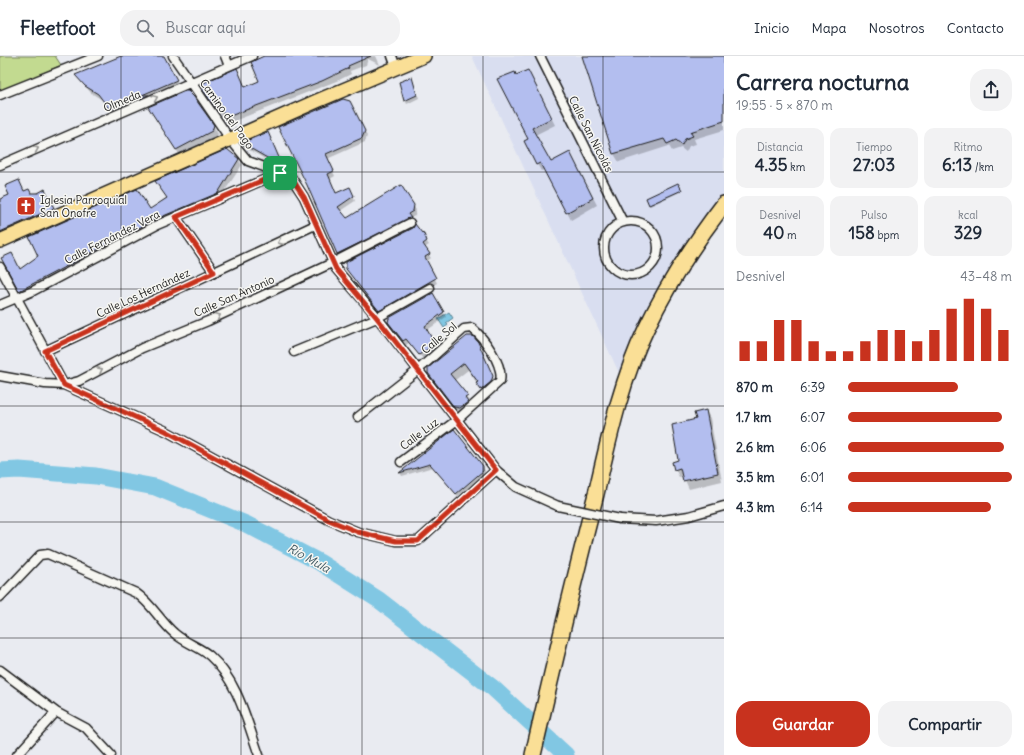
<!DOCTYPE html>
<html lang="es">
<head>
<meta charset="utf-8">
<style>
	:root { --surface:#fff; --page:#f2f2f3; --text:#1f2937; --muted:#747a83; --line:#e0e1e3; --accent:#c8321e }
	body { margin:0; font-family:Delius,sans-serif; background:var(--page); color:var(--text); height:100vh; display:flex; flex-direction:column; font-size:15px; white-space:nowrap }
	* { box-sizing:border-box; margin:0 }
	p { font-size:13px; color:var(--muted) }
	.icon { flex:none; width:22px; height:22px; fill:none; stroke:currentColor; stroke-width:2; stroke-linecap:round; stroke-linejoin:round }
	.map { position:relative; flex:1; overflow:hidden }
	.sheet { display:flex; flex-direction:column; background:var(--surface); width:300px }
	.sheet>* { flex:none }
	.pin { position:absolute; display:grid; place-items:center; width:34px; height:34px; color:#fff; margin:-17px; border-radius:8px; box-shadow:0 2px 6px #0006 }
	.round { display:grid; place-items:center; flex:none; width:42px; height:42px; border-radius:16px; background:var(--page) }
	.summary { display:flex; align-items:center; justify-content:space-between; height:68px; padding:0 12px }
	h1 { font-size:22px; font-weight:700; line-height:30px }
	.stats { display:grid; grid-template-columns:repeat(3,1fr); gap:6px; height:68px; padding:4px 12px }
	.stats div { display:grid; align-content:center; border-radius:10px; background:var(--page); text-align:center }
	.stats b { font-size:17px; font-weight:700 }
	.stats small { font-size:11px; font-weight:400 }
	.stats p { font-size:11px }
	.chart { height:112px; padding:8px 12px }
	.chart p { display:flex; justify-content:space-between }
	.chart svg { width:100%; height:72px; margin-top:4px; stroke:var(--accent); stroke-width:6 }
	.cta { display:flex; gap:8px; margin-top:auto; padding:8px 12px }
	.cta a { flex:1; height:46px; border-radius:16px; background:var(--accent); color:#fff; font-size:16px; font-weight:700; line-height:46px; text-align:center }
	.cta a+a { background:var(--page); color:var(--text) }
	ul { padding:0 12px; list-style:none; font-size:13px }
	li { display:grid; grid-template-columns:64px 48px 1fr; align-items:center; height:30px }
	li i { height:10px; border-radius:5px; background:var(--accent) }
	header { display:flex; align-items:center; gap:24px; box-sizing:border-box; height:56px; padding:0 20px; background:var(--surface); border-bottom:1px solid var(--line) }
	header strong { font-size:19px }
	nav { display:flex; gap:22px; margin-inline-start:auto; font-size:14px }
	.search { width:280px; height:36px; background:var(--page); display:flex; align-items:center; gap:10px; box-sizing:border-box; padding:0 14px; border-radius:16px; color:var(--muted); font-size:15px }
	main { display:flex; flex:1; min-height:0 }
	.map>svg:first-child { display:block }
</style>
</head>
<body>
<header>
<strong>Fleetfoot</strong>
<div class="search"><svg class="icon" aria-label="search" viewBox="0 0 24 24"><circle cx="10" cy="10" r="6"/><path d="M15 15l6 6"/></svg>Buscar aquí</div>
<nav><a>Inicio</a><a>Mapa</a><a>Nosotros</a><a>Contacto</a></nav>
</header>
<main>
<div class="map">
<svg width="724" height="699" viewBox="0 0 724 699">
	<rect width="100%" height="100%" fill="#e9ebf1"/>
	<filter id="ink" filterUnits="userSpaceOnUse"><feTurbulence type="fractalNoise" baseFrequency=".025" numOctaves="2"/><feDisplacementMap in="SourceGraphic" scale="8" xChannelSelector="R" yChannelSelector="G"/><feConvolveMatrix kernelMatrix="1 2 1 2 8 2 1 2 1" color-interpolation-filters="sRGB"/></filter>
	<g filter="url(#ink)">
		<!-- built -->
		<path fill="#d9def0" d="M472 0H724V138L695 175 662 230 620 319Z"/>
		<!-- green -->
		<path fill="#c2da90" stroke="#6f7b56" d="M0 0H55L61 9 0 36Z"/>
		<!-- water -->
		<path fill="#81c7e3" stroke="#598393" d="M449 256 453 262 446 267 448 269 444 272 438 263Z"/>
		<!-- shadow -->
		<path fill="#0003" d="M124 0H163L180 32 115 61 104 45 91 37 76 19Z
			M268 0H376L380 9 368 3 366 9 350 15 351 18 339 24 234 65 222 60 206 38 245 32 260 26Z
			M584 0H724V74L694 83 696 88 689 90 686 96 681 92 672 95 669 90 619 106 614 98Z
			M516 20 532 23 555 69 535 79 551 108 574 105 597 149 571 164 545 113 541 115 537 108 529 83Z
			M412 22 419 42 407 48 405 44Z
			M352 51 367 80 365 86 327 103 335 120 330 123 336 138 352 137 355 145 340 155 347 164 413 149 416 154 415 160 410 162 413 166 340 202 308 129Z
			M154 59 213 70 218 78 216 82 181 101Z
			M269 80 283 113 244 91 242 88Z
			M227 95 239 104 242 109 220 142 157 169 23 239 2 203 20 214 150 154Z
			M678 128 682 135 650 150 647 142Z
			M45 134 57 160 4 184 0 176V144L24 136 31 138Z
			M421 178 429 189 424 192 431 202 426 206 437 227 382 258 347 213Z
			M433 238 446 261 426 275 437 293 423 303 410 286 406 289 389 266Z
			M482 294 496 328 486 340 468 314 454 325 471 348 459 358 429 317Z
			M706 355 710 362 722 425 689 433 683 420 679 421 675 413Z
			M454 375 483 411 485 415 484 419 458 440 433 411 402 420 400 417Z"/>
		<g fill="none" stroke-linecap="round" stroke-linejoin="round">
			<!-- river -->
			<path stroke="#81c7e3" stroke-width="17" d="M0 415 19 414 96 420 155 431 246 468 319 506 379 544 493 632 566 699"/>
		</g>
		<!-- building -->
		<path fill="#b3beef" stroke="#1c1c1c" d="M121 0H164L177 24 142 39H149L142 42 141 40 110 54 98 38 85 30 75 19Z
			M264 0H371L348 10 349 12 322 25 230 60 218 55 202 33 203 27 237 12 245 31 259 25 251 6Z
			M582 0H724V65L690 76 693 80 685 83 682 89 676 84 667 88 664 83 613 98Z
			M528 14 552 62 532 72 551 106 570 96 593 142 566 157 540 107 536 109 524 85 528 83 497 23 515 16 516 19Z
			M412 21 417 39 404 45 399 26Z
			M185 35H188L194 41 214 69 212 75 176 94 148 51Z
			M343 43 350 45 365 75 362 82 326 98 334 115 328 118 336 137 350 131 354 140 338 151 347 162 401 129 414 149 413 155 408 158 411 162 337 198 307 129 278 71Z
			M268 76 283 111 241 87Z
			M227 93 239 103 218 137 154 164 19 235 1 202 12 197 20 213 38 200 29 181 137 133 150 153 167 142 155 125Z
			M19 124 24 135 29 133 31 137H38L45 133 54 152 0 176V143L9 139 5 130Z
			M678 127 682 134 649 149 646 142Z
			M415 168 422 177 423 176 427 185 423 188 430 198 425 201 436 222 379 255 346 213V206L413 172Z
			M433 237 444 256 425 270 435 288 419 299 406 283 403 285 388 266 389 262Z
			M467 280H473L478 286 493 320 491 326 481 334 476 327 478 326 464 307 450 318 468 340 465 342 468 346 460 352 454 351 428 317V312Z
			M706 354 718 417 683 425 680 412 674 414 672 406 678 404 672 369 696 363 694 357Z
			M454 373 483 410V415L477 420 456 438 430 408 399 417Z"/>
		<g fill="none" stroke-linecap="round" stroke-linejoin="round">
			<defs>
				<path id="street" d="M173 0 230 83 248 105 291 121 304 141 336 213 373 256 496 414 516 431 558 450
					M225 0 229 10
					M392 0 396 11
					M540 0 623 166
					M0 39 98 0
					M0 109 252 0
					M176 161 214 216
					M604 192a27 27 0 1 1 54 0a27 27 0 1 1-54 0Z
					M0 211 64 329
					M0 249 33 235 157 169 280 117
					M45 295 315 169
					M294 296 377 262 430 232
					M0 320 45 328 64 329 166 375 329 464 358 476 396 485H418L496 414
					M64 329 79 325 142 292 208 265 332 207 410 167
					M358 361 418 314 464 273 472 272C484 282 504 309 500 325L457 364 401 406
					M620 463 656 465 689 460 724 450
					M0 541 40 499 48 498 136 537C152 548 160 565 174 577 185 587 200 591 210 600 238 625 247 666 259 699
					M0 614 56 656 17 699
					M56 656 86 672 111 699"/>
				<path id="primary" d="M0 185 317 45 424 0"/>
				<path id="highway" d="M533 699C553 612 574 524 596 438 609 382 621 325 646 273 667 229 694 187 724 148"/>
			</defs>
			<!-- street casing -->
			<use href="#street" stroke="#1c1c1c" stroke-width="11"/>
			<!-- primary casing -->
			<use href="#primary" stroke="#1c1c1c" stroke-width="16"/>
			<!-- highway casing -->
			<use href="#highway" stroke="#1c1c1c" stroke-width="18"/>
			<!-- street -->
			<use href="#street" stroke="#f6f6f2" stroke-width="8"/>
			<!-- primary -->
			<use href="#primary" stroke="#fadf96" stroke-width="13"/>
			<!-- highway -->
			<use href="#highway" stroke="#fadf96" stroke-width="15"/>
			<defs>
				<path id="street-bridge" d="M558 450 620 463"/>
			</defs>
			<!-- street-bridge casing -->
			<use href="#street-bridge" stroke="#1c1c1c" stroke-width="11" stroke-linecap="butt"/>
			<!-- street-bridge -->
			<use href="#street-bridge" stroke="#f6f6f2" stroke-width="8"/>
		</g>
		<!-- one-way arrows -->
		<defs><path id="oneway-chevron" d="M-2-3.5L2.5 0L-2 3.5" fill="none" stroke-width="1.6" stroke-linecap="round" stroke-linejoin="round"/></defs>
		<g stroke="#949492">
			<use href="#oneway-chevron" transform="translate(155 42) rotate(-23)"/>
			<use href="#oneway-chevron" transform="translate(36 93) rotate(-23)"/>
			<use href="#oneway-chevron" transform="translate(280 186) rotate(156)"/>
			<use href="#oneway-chevron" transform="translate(218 260) rotate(-24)"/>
			<use href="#oneway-chevron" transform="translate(100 314) rotate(-27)"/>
		</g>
	</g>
	<g fill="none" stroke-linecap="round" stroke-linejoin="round" filter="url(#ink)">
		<defs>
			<path id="route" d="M280 117 291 121 304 141 336 213 377 262 496 414 418 485H396L358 476 329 464 166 375 64 329 45 295 214 216 176 161Z"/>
		</defs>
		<!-- route casing -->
		<use href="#route" stroke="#fff" stroke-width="8"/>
		<!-- route -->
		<use href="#route" stroke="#c8321e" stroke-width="5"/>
	</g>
	<!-- grid -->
	<path fill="none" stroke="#1c1c1c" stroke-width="1" stroke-opacity="0.55" d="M121 0V699M241 0V699M362 0V699M483 0V699M603 0V699M0 116H724M0 233H724M0 350H724M0 466H724M0 582H724"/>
	<!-- icons -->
	<defs>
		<symbol id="church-square" viewBox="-11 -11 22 22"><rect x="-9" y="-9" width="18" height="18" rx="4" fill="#c8321e" stroke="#f6f6f2"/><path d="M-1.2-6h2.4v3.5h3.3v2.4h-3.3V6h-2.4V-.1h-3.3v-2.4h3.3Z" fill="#fff"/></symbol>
	</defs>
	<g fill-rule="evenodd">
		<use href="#church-square" x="15" y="139" width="22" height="22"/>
	</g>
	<g text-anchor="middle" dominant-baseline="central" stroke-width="3" stroke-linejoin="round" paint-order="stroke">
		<!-- street labels -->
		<g font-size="11" fill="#1c1c1c" stroke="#f6f6f2">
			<text transform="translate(122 45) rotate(-23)">Olmeda</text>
			<text transform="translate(227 58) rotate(54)">Camino del Pago</text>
			<text transform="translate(591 78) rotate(63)">Calle San Nicolás</text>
			<text transform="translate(112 181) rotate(-27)">Calle Fernández Vera</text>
			<text transform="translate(143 237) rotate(-25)">Calle Los Hernández</text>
			<text transform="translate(234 240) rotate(-24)">Calle San Antonio</text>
			<text transform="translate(439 282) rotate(-40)">Calle Sol</text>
			<text transform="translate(419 378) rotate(-37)">Calle Luz</text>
		</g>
		<!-- poi labels -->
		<g font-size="11" fill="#1c1c1c" stroke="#f6f6f2" text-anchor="start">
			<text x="40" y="144">Iglesia Parroquial<tspan x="40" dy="13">San Onofre</tspan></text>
		</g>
		<!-- water labels -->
		<g font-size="12" font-style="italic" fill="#3f5862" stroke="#f6f6f2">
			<text transform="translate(309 502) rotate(29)">Río Mula</text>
		</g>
	</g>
</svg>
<div class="pin" style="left:280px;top:117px;background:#1e9e55"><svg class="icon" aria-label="arrive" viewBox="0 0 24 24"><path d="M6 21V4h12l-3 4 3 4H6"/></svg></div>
</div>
<section class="sheet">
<div class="summary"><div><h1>Carrera nocturna</h1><p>19:55 · 5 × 870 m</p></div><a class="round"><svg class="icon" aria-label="share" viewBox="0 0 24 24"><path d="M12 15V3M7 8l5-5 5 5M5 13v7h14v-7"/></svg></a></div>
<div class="stats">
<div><p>Distancia</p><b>4.35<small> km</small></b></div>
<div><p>Tiempo</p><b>27:03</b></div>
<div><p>Ritmo</p><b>6:13<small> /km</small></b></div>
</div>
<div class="stats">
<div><p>Desnivel</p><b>40<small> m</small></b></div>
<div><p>Pulso</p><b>158<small> bpm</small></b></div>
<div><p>kcal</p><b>329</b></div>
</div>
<div class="chart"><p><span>Desnivel</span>43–48 m</p>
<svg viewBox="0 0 160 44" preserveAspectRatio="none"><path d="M5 44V32M15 44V32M25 44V19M35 44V19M45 44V32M55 44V38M65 44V38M75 44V32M85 44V25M95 44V25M105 44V32M115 44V25M125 44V12M135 44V6M145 44V12M155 44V25"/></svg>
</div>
<ul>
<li><b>870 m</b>6:39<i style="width:67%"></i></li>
<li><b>1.7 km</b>6:07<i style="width:94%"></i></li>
<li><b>2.6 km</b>6:06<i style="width:95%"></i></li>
<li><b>3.5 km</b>6:01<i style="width:100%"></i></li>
<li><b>4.3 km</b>6:14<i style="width:87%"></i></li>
</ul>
<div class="cta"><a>Guardar</a><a>Compartir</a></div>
</section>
</main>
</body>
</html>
